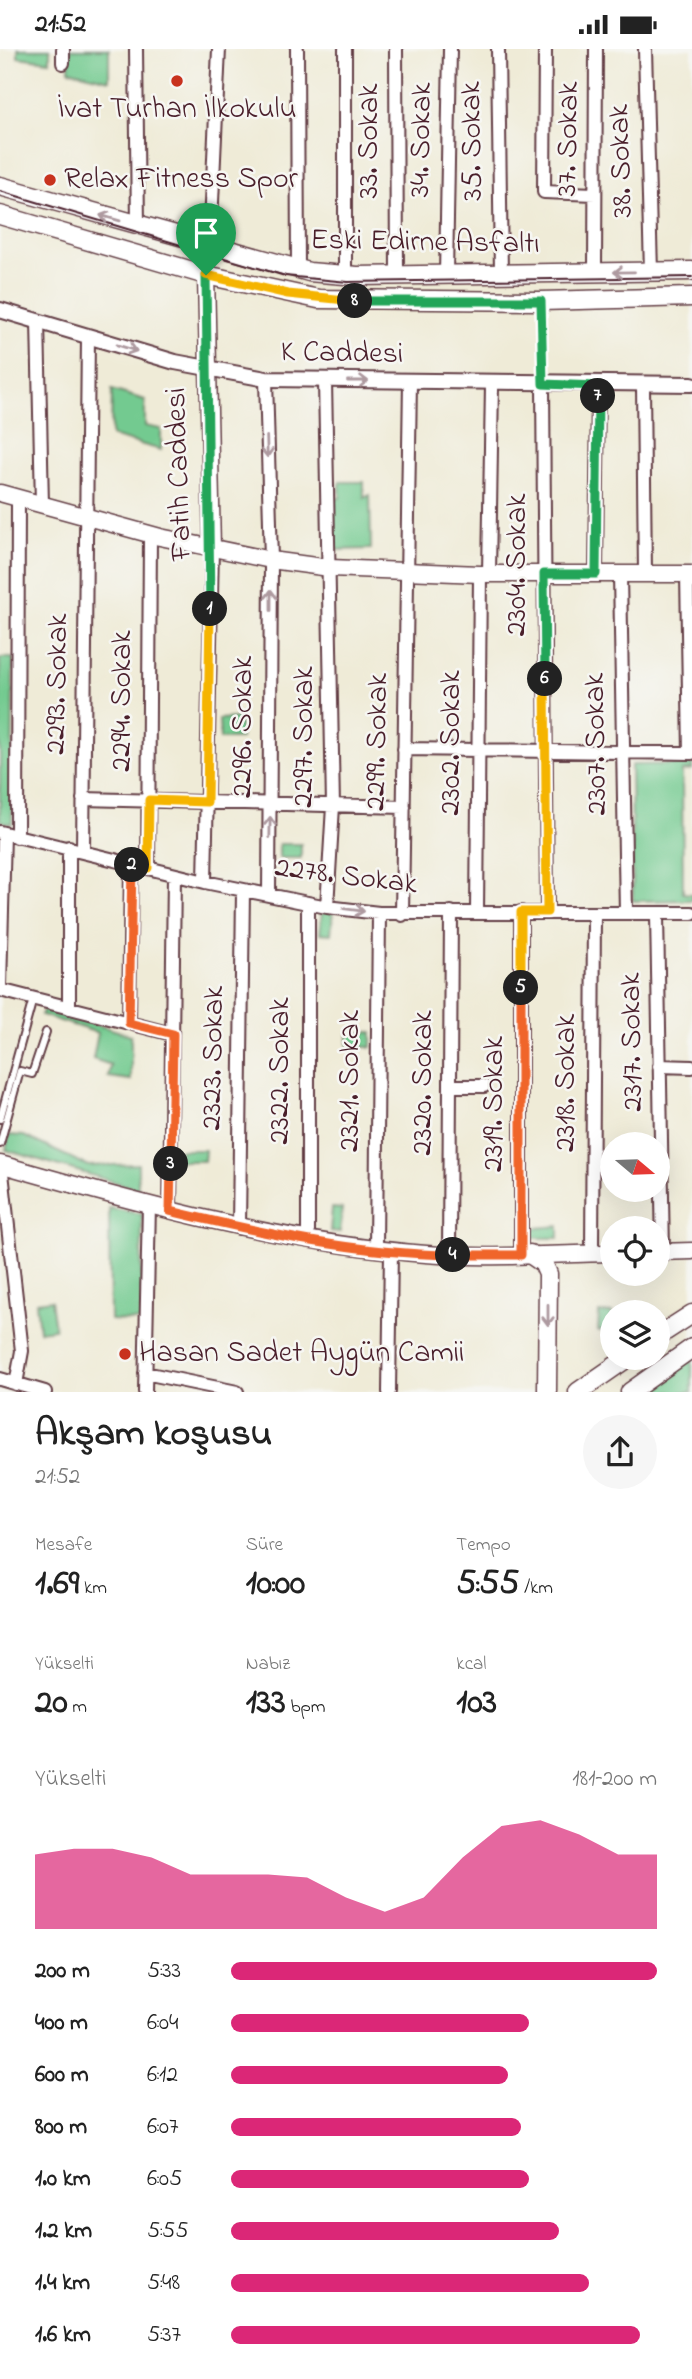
<!DOCTYPE html>
<html lang="tr">
<head>
<meta charset="utf-8">
<style>
	:root { --surface:#fff; --page:#f6f6f6; --text:#222; --muted:#767676; --accent:#db2777 }
	body { margin:0; font-family:"Indie Flower",sans-serif; background:var(--page); color:var(--text); height:100vh; display:flex; flex-direction:column; font-size:26px; white-space:nowrap }
	* { box-sizing:border-box; margin:0 }
	p { font-size:23px; color:var(--muted) }
	.icon { flex:none; width:38px; height:38px; fill:none; stroke:currentColor; stroke-width:2; stroke-linecap:round; stroke-linejoin:round }
	.map { position:relative; height:1343px; overflow:hidden }
	.details { display:flex; flex-direction:column; background:var(--surface); flex:1 }
	.details>* { flex:none }
	.needle { width:46px; rotate:109deg }
	.tools { position:absolute; left:600px; top:1083px; display:grid; gap:14px }
	.tools a { display:grid; place-items:center; width:70px; height:70px; border-radius:50%; background:var(--surface); box-shadow:0 7px 28px #0002; font-size:35px }
	.pin { position:absolute; display:grid; place-items:center; width:60px; height:60px; color:#fff; margin:-72px -30px; border-radius:50% 50% 50% 0; rotate:-45deg; box-shadow:0 0 7px #0007 }
	.pin .icon { rotate:45deg }
	.km { position:absolute; width:35px; height:35px; margin:-18px; border-radius:50%; background:#222; color:#fff; font-size:19px; line-height:35px; text-align:center }
	.round { display:grid; place-items:center; flex:none; width:74px; height:74px; border-radius:37px; background:var(--page) }
	.headline { display:flex; align-items:center; justify-content:space-between; height:119px; padding:0 35px }
	h1 { font-size:38px; font-weight:700; line-height:52px }
	.figures { display:grid; grid-template-columns:repeat(3,1fr); gap:10px; height:119px; padding:7px 35px }
	.figures div { display:grid; align-content:center }
	.figures b { font-size:35px; font-weight:700 }
	.figures small { font-size:19px; font-weight:400 }
	.figures p { font-size:19px }
	.chart { height:196px; padding:14px 35px }
	.chart p { display:flex; justify-content:space-between }
	.chart svg { width:100%; height:126px; margin-top:7px; fill:var(--accent); opacity:.7 }
	ul { padding:0 35px; list-style:none; font-size:23px }
	li { display:grid; grid-template-columns:112px 84px 1fr; align-items:center; height:52px }
	li i { height:18px; border-radius:9px; background:var(--accent) }
	.status { display:flex; justify-content:space-between; align-items:center; height:49px; padding:0 35px; background:var(--surface); direction:ltr }
	.status svg { height:19px; fill:currentColor }
	.map>svg:first-child { display:block }
</style>
</head>
<body>
<div class="status"><b>21:52</b><svg viewBox="0 0 49 12"><path d="M0 12V9h3v3zM5 12V6h3v6zM10 12V3h3v9zM15 12V0h3v12zM26 1h20v11H26zM47 4h2v5h-2z"/></svg></div>
<div class="map">
<svg width="692" height="1343" viewBox="0 0 692 1343">
	<rect width="100%" height="100%" fill="#f6f6f2"/>
	<filter id="ink" filterUnits="userSpaceOnUse"><feTurbulence type="fractalNoise" baseFrequency=".0143" numOctaves="2"/><feDisplacementMap in="SourceGraphic" scale="14" xChannelSelector="R" yChannelSelector="G"/><feConvolveMatrix kernelMatrix="1 2 1 2 8 2 1 2 1" color-interpolation-filters="sRGB"/></filter>
	<filter id="wash" filterUnits="userSpaceOnUse"><feTurbulence type="fractalNoise" baseFrequency=".00686" numOctaves="4" result="noise"/><feDisplacementMap in="SourceGraphic" scale="28" xChannelSelector="R" yChannelSelector="G"/><feGaussianBlur stdDeviation="1.57" result="paint"/><feColorMatrix in="noise" values="0 0 0 0 0 0 0 0 0 0 0 0 0 0 0 0 0 1.4 0 .05"/><feComposite in="paint" operator="in"/></filter>
	<g filter="url(#wash)">
		<rect width="100%" height="100%" fill="#efebd7"/>
		<!-- green -->
		<path fill="#73ca90" stroke="#5e745e" stroke-width="2" d="M18 0H50V12L18 8Z
			M70 0H109V31L69 21Z
			M112 341 145 351V377L161 380V401L111 387Z
			M340 433H364V449L370 446 371 500 333 501V450L340 449Z
			M0 609H13L12 775 0 772Z
			M240 669 241 690H220L219 670Z
			M692 715V721L682 722 683 844 692 845V851L633 852 631 716Z
			M279 795H301V809H279Z
			M322 861 333 862 331 885 320 884Z
			M44 960 131 986V1031L108 1028 111 1016 93 1010 98 984 41 966Z
			M372 983V998H348V984Z
			M9 1086 24 1087 88 1117 138 1115V1140L6 1101Z
			M179 1101H205L204 1112H180Z
			M109 1159 142 1165 141 1272 110 1271Z
			M332 1159 342 1160 340 1183 330 1182Z
			M559 1177V1189H529L536 1179Z
			M51 1251 55 1280 39 1282 36 1253Z
			M599 1264H612V1281L598 1282Z
			M692 1307V1343H640Z"/>
	</g>
	<g filter="url(#ink)">
		<g fill="none" stroke-linecap="round" stroke-linejoin="round">
			<defs>
				<path id="service" d="M541 254 543 334
					M0 1070 33 950
					M0 1095 20 1022 32 1025 46 983"/>
				<path id="minor" d="M136 0 138 177
					M297 0 298 221
					M345 0V226
					M396 0 397 226
					M498 0 501 225
					M545 0 544 143 595 145
					M645 0 651 223
					M63 14V0
					M210 197 219 0
					M595 223 596 0
					M446 226 450 0
					M38 272 42 456
					M266 330 271 511 269 846
					M325 332 333 757 327 858
					M543 335 547 863
					M643 336 645 525
					M489 525 492 335
					M596 525 598 337
					M620 525 626 864
					M687 525 690 704
					M404 700 692 704
					M83 750 404 758
					M0 783 205 833 327 858 379 864H692
					M17 788 18 449
					M69 798V959
					M83 801 88 287
					M148 819 150 486
					M205 833 212 499
					M477 863 480 525
					M402 866 410 332
					M657 866 663 1203
					M0 937 4 785
					M0 941 172 985
					M129 974 131 815
					M659 1017 692 1018
					M450 1037H484
					M1 1115 22 1302 16 1335
					M170 1162 174 826
					M239 1179 243 841
					M308 1191V854
					M376 1200 379 864
					M592 1204 594 864
					M449 1206 451 863
					M521 1206V863
					M145 1324 237 1343
					M0 1330 45 1343
					M145 1343 149 1156
					M389 1343 391 1202"/>
				<path id="tertiary" d="M0 261 175 313 266 330 692 335"/>
				<path id="secondary" d="M206 226 212 499
					M0 444 160 488 271 511 330 519 480 525H692
					M0 1115C140 1155 280 1194 426 1205 488 1210 551 1205 612 1204
					M658 1203 692 1202"/>
				<path id="primary" d="M0 137 309 223 357 227 692 222
					M0 166 206 226 318 250 541 252 692 248
					M530 1205 543 1214 548 1225 547 1343
					M658 1287 692 1265
					M578 1343 627 1309
					M630 1343 692 1299"/>
			</defs>
			<!-- service casing -->
			<use href="#service" stroke="#633e45" stroke-width="10"/>
			<!-- minor casing -->
			<use href="#minor" stroke="#633e45" stroke-width="16"/>
			<!-- tertiary casing -->
			<use href="#tertiary" stroke="#633e45" stroke-width="18"/>
			<!-- secondary casing -->
			<use href="#secondary" stroke="#633e45" stroke-width="19"/>
			<!-- primary casing -->
			<use href="#primary" stroke="#633e45" stroke-width="21"/>
			<!-- service -->
			<use href="#service" stroke="#fff" stroke-width="6"/>
			<!-- minor -->
			<use href="#minor" stroke="#fff" stroke-width="12"/>
			<!-- tertiary -->
			<use href="#tertiary" stroke="#fff" stroke-width="14"/>
			<!-- secondary -->
			<use href="#secondary" stroke="#fff" stroke-width="16"/>
			<!-- primary -->
			<use href="#primary" stroke="#fff" stroke-width="18"/>
			<!-- tram -->
			<path stroke="#4a1f2b" stroke-width="2" d="M0 142 285 227 348 233 692 228"/>
		</g>
		<!-- one-way arrows -->
		<defs><path id="oneway-shaft" d="M-6 0H5M1.5-3L5.5 0L1.5 3" fill="none" stroke-width="1.6" stroke-linecap="round" stroke-linejoin="round" transform="scale(1.75)"/></defs>
		<g stroke="#ae9aa0">
			<use href="#oneway-shaft" transform="translate(110 169) rotate(-164)"/>
			<use href="#oneway-shaft" transform="translate(624 223) rotate(179)"/>
			<use href="#oneway-shaft" transform="translate(127 299) rotate(17)"/>
			<use href="#oneway-shaft" transform="translate(358 332)"/>
			<use href="#oneway-shaft" transform="translate(267 398) rotate(88)"/>
			<use href="#oneway-shaft" transform="translate(271 551) rotate(-90)"/>
			<use href="#oneway-shaft" transform="translate(270 778) rotate(-89)"/>
			<use href="#oneway-shaft" transform="translate(354 861) rotate(7)"/>
			<use href="#oneway-shaft" transform="translate(548 1266) rotate(90)"/>
		</g>
	</g>
	<g fill="none" stroke-linecap="round" stroke-linejoin="round" filter="url(#ink)">
		<defs>
			<path id="split-1" d="M206 226 210 560"/>
			<path id="split-2" d="M132 816 148 819 149 751 207 753 210 560"/>
			<path id="split-3" d="M132 816 129 974 173 985 171 1115"/>
			<path id="split-4" d="M171 1115 170 1162C262 1184 358 1205 453 1206"/>
			<path id="split-5" d="M453 1206H521V939"/>
			<path id="split-6" d="M521 939V863H547L545 630"/>
			<path id="split-7" d="M545 630 544 525H596L598 347"/>
			<path id="split-8" d="M355 252H541L543 335 598 337V347"/>
			<path id="split-9" d="M206 226 288 245 355 252"/>
		</defs>
		<!-- split-1 casing -->
		<use href="#split-1" stroke="#fff" stroke-width="14"/>
		<!-- split-2 casing -->
		<use href="#split-2" stroke="#fff" stroke-width="14"/>
		<!-- split-3 casing -->
		<use href="#split-3" stroke="#fff" stroke-width="14"/>
		<!-- split-4 casing -->
		<use href="#split-4" stroke="#fff" stroke-width="14"/>
		<!-- split-5 casing -->
		<use href="#split-5" stroke="#fff" stroke-width="14"/>
		<!-- split-6 casing -->
		<use href="#split-6" stroke="#fff" stroke-width="14"/>
		<!-- split-7 casing -->
		<use href="#split-7" stroke="#fff" stroke-width="14"/>
		<!-- split-8 casing -->
		<use href="#split-8" stroke="#fff" stroke-width="14"/>
		<!-- split-9 casing -->
		<use href="#split-9" stroke="#fff" stroke-width="14"/>
		<!-- split-1 -->
		<use href="#split-1" stroke="#22a559" stroke-width="9"/>
		<!-- split-2 -->
		<use href="#split-2" stroke="#f5b400" stroke-width="9"/>
		<!-- split-3 -->
		<use href="#split-3" stroke="#f0652b" stroke-width="9"/>
		<!-- split-4 -->
		<use href="#split-4" stroke="#f0652b" stroke-width="9"/>
		<!-- split-5 -->
		<use href="#split-5" stroke="#f0652b" stroke-width="9"/>
		<!-- split-6 -->
		<use href="#split-6" stroke="#f5b400" stroke-width="9"/>
		<!-- split-7 -->
		<use href="#split-7" stroke="#22a559" stroke-width="9"/>
		<!-- split-8 -->
		<use href="#split-8" stroke="#22a559" stroke-width="9"/>
		<!-- split-9 -->
		<use href="#split-9" stroke="#f5b400" stroke-width="9"/>
	</g>
	<!-- markers -->
	<g fill="#c8321e" stroke="#f6f6f2" stroke-width="2.5">
		<circle cx="177" cy="32" r="7"/>
		<circle cx="50" cy="131" r="7"/>
		<circle cx="125" cy="1305" r="7"/>
	</g>
	<g text-anchor="middle" dominant-baseline="central" stroke-width="5" stroke-linejoin="round" paint-order="stroke">
		<!-- poi labels -->
		<g font-size="30" fill="#4a1f2b" stroke="#f6f6f2" text-anchor="start">
			<text x="177" y="61" text-anchor="middle">İvat Turhan İlkokulu</text>
			<text x="64" y="131">Relax Fitness Spor</text>
			<text x="139" y="1305">Hasan Sadet Aygün Camii</text>
		</g>
		<!-- street labels -->
		<g font-size="30" fill="#4a1f2b" stroke="#f6f6f2">
			<text transform="translate(569 90) rotate(-89)">37. Sokak</text>
			<text transform="translate(422 91) rotate(-89)">34. Sokak</text>
			<text transform="translate(370 92) rotate(-90)">33. Sokak</text>
			<text transform="translate(473 92) rotate(-91)">35. Sokak</text>
			<text transform="translate(622 112) rotate(-92)">38. Sokak</text>
			<text transform="translate(425 194) rotate(1)">Eski Edirne Asfaltı</text>
			<text transform="translate(342 305) rotate(1)">K Caddesi</text>
			<text transform="translate(180 425) rotate(-92)">Fatih Caddesi</text>
			<text transform="translate(518 516) rotate(-90)">2304. Sokak</text>
			<text transform="translate(58 635) rotate(-89)">2293. Sokak</text>
			<text transform="translate(123 652) rotate(-90)">2294. Sokak</text>
			<text transform="translate(244 678) rotate(-90)">2296. Sokak</text>
			<text transform="translate(305 688) rotate(-90)">2297. Sokak</text>
			<text transform="translate(378 693) rotate(-89)">2299. Sokak</text>
			<text transform="translate(452 694) rotate(-90)">2302. Sokak</text>
			<text transform="translate(597 695) rotate(-91)">2307. Sokak</text>
			<text transform="translate(346 828) rotate(7)">2278. Sokak</text>
			<text transform="translate(633 993) rotate(-91)">2317. Sokak</text>
			<text transform="translate(214 1009) rotate(-89)">2323. Sokak</text>
			<text transform="translate(281 1022) rotate(-90)">2322. Sokak</text>
			<text transform="translate(351 1032) rotate(-90)">2321. Sokak</text>
			<text transform="translate(424 1034) rotate(-90)">2320. Sokak</text>
			<text transform="translate(567 1034) rotate(-90)">2318. Sokak</text>
			<text transform="translate(495 1055) rotate(-90)">2319. Sokak</text>
		</g>
	</g>
</svg>
<div class="tools">
<a><svg class="needle" viewBox="-14 -14 28 28"><path d="M0-13l5 13h-10z" fill="#e53935"/><path d="M0 13l5-13h-10z" fill="#767676"/></svg></a>
<a><svg class="icon" aria-label="locate" viewBox="0 0 24 24"><circle cx="12" cy="12" r="6"/><path d="M12 2v4M12 18v4M2 12h4M18 12h4"/></svg></a>
<a><svg class="icon" aria-label="layers" viewBox="0 0 24 24"><path d="M12 4l9 5-9 5-9-5zM3 14l9 5 9-5"/></svg></a>
</div>
<div class="pin" style="left:206px;top:226px;background:#1e9e55"><svg class="icon" aria-label="arrive" viewBox="0 0 24 24"><path d="M6 21V4h12l-3 4 3 4H6"/></svg></div>
<b class="km" style="left:210px;top:560px">1</b>
<b class="km" style="left:132px;top:816px">2</b>
<b class="km" style="left:171px;top:1115px">3</b>
<b class="km" style="left:453px;top:1206px">4</b>
<b class="km" style="left:521px;top:939px">5</b>
<b class="km" style="left:545px;top:630px">6</b>
<b class="km" style="left:598px;top:347px">7</b>
<b class="km" style="left:355px;top:252px">8</b>
</div>
<section class="details">
<div class="headline"><div><h1>Akşam koşusu</h1><p>21:52</p></div><a class="round"><svg class="icon" aria-label="share" viewBox="0 0 24 24"><path d="M12 15V3M7 8l5-5 5 5M5 13v7h14v-7"/></svg></a></div>
<div class="figures">
<div><p>Mesafe</p><b>1.69<small> km</small></b></div>
<div><p>Süre</p><b>10:00</b></div>
<div><p>Tempo</p><b>5:55<small> /km</small></b></div>
</div>
<div class="figures">
<div><p>Yükselti</p><b>20<small> m</small></b></div>
<div><p>Nabız</p><b>133<small> bpm</small></b></div>
<div><p>kcal</p><b>103</b></div>
</div>
<div class="chart"><p><span>Yükselti</span>181–200 m</p>
<svg viewBox="0 0 160 44" preserveAspectRatio="none"><path d="M0 44V18L10 16L20 16L30 19L40 25L50 25L60 25L70 26L80 33L90 38L100 33L110 19L120 8L130 6L140 11L150 18L160 18V44z"/></svg>
</div>
<ul>
<li><b>200 m</b>5:33<i style="width:100%"></i></li>
<li><b>400 m</b>6:04<i style="width:70%"></i></li>
<li><b>600 m</b>6:12<i style="width:65%"></i></li>
<li><b>800 m</b>6:07<i style="width:68%"></i></li>
<li><b>1.0 km</b>6:05<i style="width:70%"></i></li>
<li><b>1.2 km</b>5:55<i style="width:77%"></i></li>
<li><b>1.4 km</b>5:48<i style="width:84%"></i></li>
<li><b>1.6 km</b>5:37<i style="width:96%"></i></li>
</ul>
</section>
</body>
</html>
